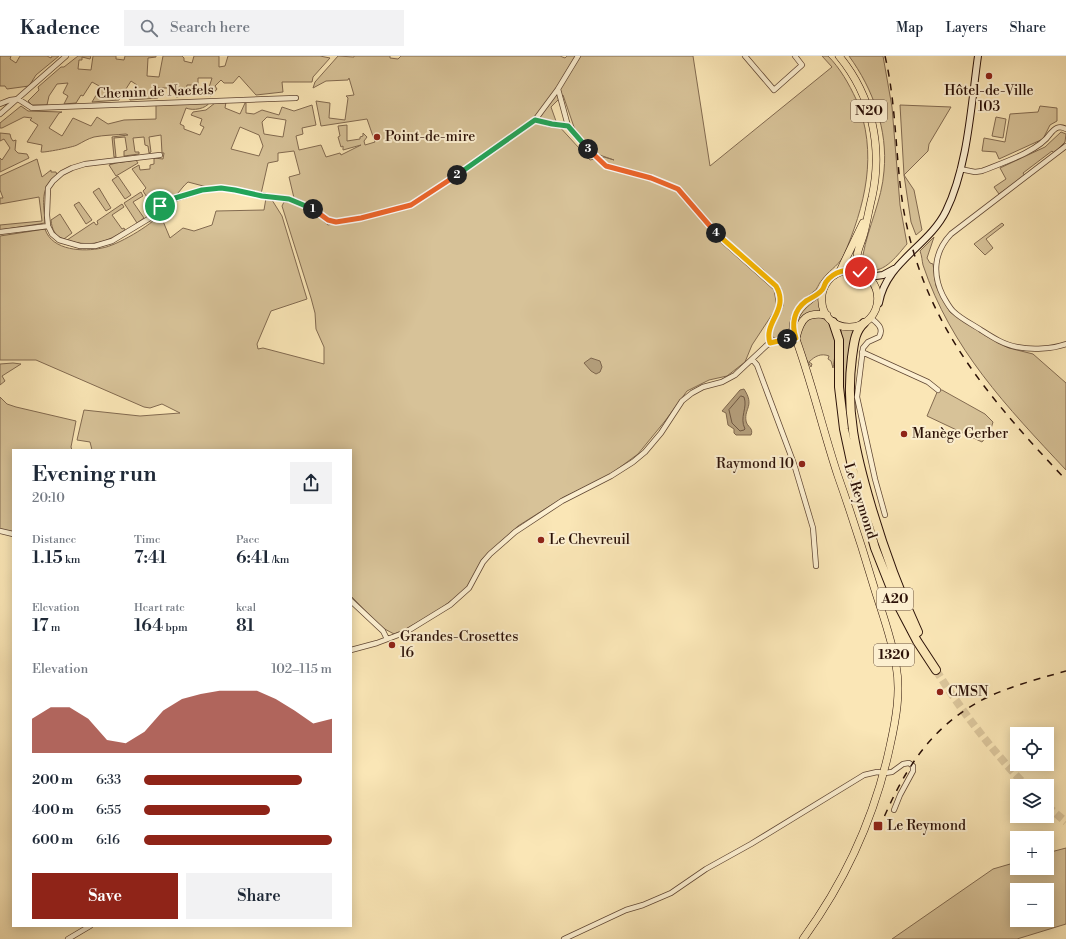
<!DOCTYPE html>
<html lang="en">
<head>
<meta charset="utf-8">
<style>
	:root { --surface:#fff; --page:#f2f2f3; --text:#1f2937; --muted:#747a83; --line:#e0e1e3; --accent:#8f2418 }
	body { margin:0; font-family:"Libre Bodoni",serif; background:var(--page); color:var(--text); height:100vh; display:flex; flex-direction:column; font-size:15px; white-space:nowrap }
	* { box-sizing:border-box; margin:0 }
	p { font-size:13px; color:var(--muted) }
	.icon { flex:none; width:22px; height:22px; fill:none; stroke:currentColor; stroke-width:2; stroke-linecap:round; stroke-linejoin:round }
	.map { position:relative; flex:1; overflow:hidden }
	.drawer { position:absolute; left:12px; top:393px; width:340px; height:478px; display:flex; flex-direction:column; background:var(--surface); border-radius:0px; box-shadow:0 2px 10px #0003 }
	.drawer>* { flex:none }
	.controls { position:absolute; left:1010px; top:671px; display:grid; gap:8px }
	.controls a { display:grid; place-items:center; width:44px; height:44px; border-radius:0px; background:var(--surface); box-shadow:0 2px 10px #0003; font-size:20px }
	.pin { position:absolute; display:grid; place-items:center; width:34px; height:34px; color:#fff; margin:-17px; border:2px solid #fff; border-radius:50%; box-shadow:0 1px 4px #0007 }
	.km { position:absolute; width:20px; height:20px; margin:-10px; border-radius:50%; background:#222; color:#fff; font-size:11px; line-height:20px; text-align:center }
	.round { display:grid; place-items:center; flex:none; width:42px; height:42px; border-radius:0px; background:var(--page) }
	.summary { display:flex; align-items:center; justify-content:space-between; height:68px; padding:0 20px }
	h1 { font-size:22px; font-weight:600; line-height:30px }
	.stats { display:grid; grid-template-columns:repeat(3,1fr); gap:6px; height:68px; padding:4px 20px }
	.stats div { display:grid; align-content:center }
	.stats b { font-size:17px; font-weight:600 }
	.stats small { font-size:11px; font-weight:400 }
	.stats p { font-size:11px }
	.chart { height:112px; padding:8px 20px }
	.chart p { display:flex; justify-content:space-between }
	.chart svg { width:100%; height:72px; margin-top:4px; fill:var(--accent); opacity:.7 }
	.button { display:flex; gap:8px; margin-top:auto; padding:8px 20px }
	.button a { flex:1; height:46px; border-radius:0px; background:var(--accent); color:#fff; font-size:16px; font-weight:600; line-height:46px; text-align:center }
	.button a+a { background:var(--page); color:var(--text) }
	ul { padding:0 20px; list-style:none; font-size:13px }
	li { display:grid; grid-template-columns:64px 48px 1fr; align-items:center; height:30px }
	li i { height:10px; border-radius:5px; background:var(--accent) }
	header { display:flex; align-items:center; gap:24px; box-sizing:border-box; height:56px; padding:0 20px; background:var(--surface); border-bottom:1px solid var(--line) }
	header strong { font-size:19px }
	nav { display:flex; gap:22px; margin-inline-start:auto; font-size:14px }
	.search { width:280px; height:36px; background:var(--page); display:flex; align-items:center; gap:10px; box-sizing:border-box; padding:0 14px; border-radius:0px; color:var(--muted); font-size:15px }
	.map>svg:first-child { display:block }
</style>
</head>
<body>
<header>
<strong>Kadence</strong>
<div class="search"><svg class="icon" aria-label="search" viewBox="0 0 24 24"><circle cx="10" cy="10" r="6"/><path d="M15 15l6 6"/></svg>Search here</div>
<nav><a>Map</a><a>Layers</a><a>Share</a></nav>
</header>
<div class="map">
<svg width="1066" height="883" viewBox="0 0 1066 883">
	<rect width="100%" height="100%" fill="#fae6b6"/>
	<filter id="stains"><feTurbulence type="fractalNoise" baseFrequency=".005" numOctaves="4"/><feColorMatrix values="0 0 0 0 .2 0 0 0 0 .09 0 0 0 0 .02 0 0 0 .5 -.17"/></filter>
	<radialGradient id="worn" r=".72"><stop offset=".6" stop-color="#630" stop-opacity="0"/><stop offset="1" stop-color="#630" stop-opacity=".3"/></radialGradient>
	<!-- green -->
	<path fill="#d7c298" stroke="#826a50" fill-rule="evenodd" d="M0 0H11L10 3 16 7 20 0H47L51 2 52 0H59L36 19 29 30 7 33 5 30H0Z
		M78 0H91L90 3 82 1V4H79L78 13 91 14 93 0H116V3L124 4 125 0H156V1L148 2 147 20 159 21 163 0H182L184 2V5L192 7 194 0H219V11L225 10 228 0H320L330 2 313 21 312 26H282L283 36 256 39 239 20 233 27H224L221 24 215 30 217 33 211 40 207 38 212 22H198V29H187L186 35 183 36V40L176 41V37L171 36V32H158V42L130 44 129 42 137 29 131 25 119 44 92 46 101 31 92 26 83 40 81 39 76 47 64 48 68 40 63 37 68 27 57 28 49 40 47 49H32L28 45 39 34 38 31 61 11H64Z
		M338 0 354 1V0H390V2L398 3 401 0H560L565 2 567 0H693L710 110 832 11 822 0H828C840 12 849 28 856 43 879 97 865 150 843 201 837 211 828 215 822 224 818 228 818 233 813 236 808 241 801 243 797 250 790 261 792 287 772 281L770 277 783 247 781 232 722 179 685 140 719 185 774 234 777 251 752 289 745 306 727 320 709 324 687 335 665 365 638 398 608 420 564 441 518 470 482 503 474 521 464 535 436 556 402 575 394 578 381 571 351 540V394H92L90 386 77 384 84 354 140 360 180 357 162 348 150 352 144 351 36 304H0V180L45 173C52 195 84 196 102 192 116 190 152 169 160 158L170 182 183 172 194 175 212 169 216 155 264 154 266 142 272 144 282 160 307 243 271 255 257 288 258 293 263 292 324 308V291L316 273 315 257 311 242 282 150 284 146C302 143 316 159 328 169L361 161 339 164 331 163 326 161 311 149 294 142 289 121 300 118 294 95 278 97V105L268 107 261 138 228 131H207L188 126C183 130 181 134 177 138 170 146 159 142 156 155L143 135 146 132 132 113 139 109 140 114 150 113V109L154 108V102L163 103 164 97H162L161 79 149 81 151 96 149 97 148 90 145 89 144 81 133 82 135 96H139V98L124 100V95L127 94 125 81 114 82 116 101H114L112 81 128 79 126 78C116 79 104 79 94 81 87 83 83 86 77 89 74 91 43 97 41 96L42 89 27 86 38 69 30 64 32 62 24 61 2 72H0V67L21 50 28 55 62 56 59 57 49 72 62 80 73 62 91 70 97 61 108 68 124 64 156 63V49L210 46C206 53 193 55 186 52L180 68 184 70V73L200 79 204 71 200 69 202 63 191 59 193 56 206 54 215 47 226 46 225 52 240 58 245 47H246V57L254 58 262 54 279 59 282 51 294 55 312 49 316 69 302 72 303 78 296 80 299 94 321 89 326 101 340 97 341 99 361 89 343 94V90L341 91 338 81 340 80 338 70 347 69V85L360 83V81L363 80V77L367 81 364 85 365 89 375 86 367 63 321 70 316 45 330 47 329 62 345 64 348 42 346 40 354 39 349 22 348 24 326 25 313 32 315 26ZM563 39 575 74 594 97 614 104 604 101 590 104 557 68 551 51ZM267 61 286 64 283 81 264 78 262 66ZM240 71 259 79 263 90 259 100 231 93Z
		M849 0H883L892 51 900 149 907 188C899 197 884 219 869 213L863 199C868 171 882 144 884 115 888 74 873 33 849 0Z
		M900 49 951 51 929 88 928 95 904 119 914 134 922 174 916 179 911 166 904 119Z
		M1040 50 1057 52V65L1050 69 1043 83 999 103 996 96 982 95 984 82 1005 86 1010 58 1038 56Z
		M996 61 1006 63 1003 82 992 80Z
		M1061 76 1066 78 1065 86 1054 97 1052 95 1023 117 1025 120 999 138 994 131 1006 123 1000 112 1045 91Z
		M0 77 10 78 11 82 13 85 16 84 15 94 18 97 27 98 29 102 0 116V102L2 104 10 92 4 83 0 85Z
		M37 103 42 121 51 114V116H56L57 119C39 133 44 147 45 167L0 174V169L42 165 39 141 0 148V142H3L0 134V120Z
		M136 104 138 107 116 120 109 109 116 107Z
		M118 120 131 139 125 143 112 124Z
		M99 132 111 152 106 155 93 136Z
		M141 136 143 140 133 146 144 162 137 167 124 147Z
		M79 146 92 164 86 168 74 149Z
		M122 148 124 151 112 159 122 173 124 172 125 174C102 189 94 189 68 186L67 184 94 166 96 169 98 168 97 165Z
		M60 158 72 177 64 183C55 180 52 174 51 164Z
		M1002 167 1004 169 986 183 993 192 985 199 974 188Z
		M934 181 927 202 930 207 933 208 936 230 950 256 986 280 1009 292 1033 298 1066 327V414C1007 351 951 293 923 209 922 205 922 200 920 195Z
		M818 240 822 256 817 255 796 273 799 257Z
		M820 261C840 270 836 294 833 312L831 305 828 303 829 300C821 297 815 300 809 306L812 308 811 311C806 303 798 290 800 279 800 274 804 268 806 263Z
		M841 272 854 273C846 306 845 340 849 373H847L843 341Z
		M13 307 21 308 2 320 5 325 0 329V308Z
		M938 334H942L985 358 993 366 990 376 982 386 927 360Z
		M0 341 7 348 16 351 76 365 71 391 72 394H13V477L0 473Z
		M1066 792V868L1017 883H892L993 813 1017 806V812H1047V797ZM1017 834H1047V864H1017Z"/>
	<!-- water -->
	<path fill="#b49e7b" stroke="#7e664d" d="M591 302 600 305 602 311 600 316 596 318 591 315 584 307Z
		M744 333C755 350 744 352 746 365 747 371 754 372 751 379H736L734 377V373L728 369 726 357 722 355 740 334Z"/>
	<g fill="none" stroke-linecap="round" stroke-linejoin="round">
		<!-- shore -->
		<path stroke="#705842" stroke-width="1" d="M741 340 744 341C748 352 739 361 745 373L744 374 740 375 732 367 729 354Z"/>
		<!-- highway-tunnel -->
		<path stroke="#dbc69c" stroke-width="8" stroke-dasharray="8 4" stroke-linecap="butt" d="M936 614C962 656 992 694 1026 730
			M1047 750 1066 766"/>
		<defs>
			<path id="street" d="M745 0 774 34 802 9 795 0
				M558 33 568 70 596 102 606 110 651 122 678 133 721 182 762 216 776 230 780 240 781 248 769 276 770 287
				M0 48 10 44 18 43 32 52 296 42
				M0 58 66 0
				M535 64 552 69 568 70
				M1066 90 951 178C934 196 932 218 943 240 946 245 949 251 953 255 961 263 972 268 981 274 992 281 1004 289 1017 291 1032 294 1052 293 1066 288
				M160 99 85 108 72 112 62 117 53 125 48 132 47 159 48 170 52 178 59 184 80 190H95L112 185 155 159 163 147 202 134 221 132 296 145 312 152 328 164 336 166 361 162 411 149 455 121 535 64 558 33 578 0
				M960 113 975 116 982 115C1002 107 1039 95 1050 78 1055 72 1059 69 1066 73
				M0 176 48 170
				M871 262C878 268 884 272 879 281L868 286 863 292 857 341 875 423 885 459
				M862 296 928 326 938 334
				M752 303 757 309 794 408 813 472 816 510
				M0 475 13 478
				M351 545 383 575 387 583
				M351 594 377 587 406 576 450 549 469 532 483 506 490 498 515 476 562 445 611 420 633 406 645 396 661 377 682 345 692 337 703 331 722 326 735 319 767 289 777 285 796 282
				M68 883 90 870
				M564 883 626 854 643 849 671 837 706 813 751 788 864 719 877 716 885 717 892 716 903 708 909 707 913 710V715L900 739 894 754"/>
			<path id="secondary" d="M869 221 883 219 894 213
				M879 247C886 206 929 190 946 155 968 110 971 49 978 0"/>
			<path id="primary" d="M839 0C872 40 883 91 872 141 869 153 867 165 864 177 862 185 858 192 857 200L859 211 863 217
				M849 214C889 217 885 270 850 271 814 272 811 218 849 214Z
				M840 215 863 167
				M796 282C801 262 806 256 827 259
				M803 883C846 824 875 760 890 690 896 663 901 636 896 609 892 583 882 557 874 531 863 494 851 457 838 420 822 372 811 322 793 275 792 254 808 245 823 234"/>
			<path id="highway" d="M833 266 839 284V331L844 373 853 415 875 492 896 545 917 585 936 614
				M864 267C854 276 854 289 852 301 845 355 856 399 871 450 884 494 899 535 918 576"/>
		</defs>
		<!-- street casing -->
		<use href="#street" stroke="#604734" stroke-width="6"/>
		<!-- secondary casing -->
		<use href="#secondary" stroke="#2c1208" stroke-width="8"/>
		<!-- primary casing -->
		<use href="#primary" stroke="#2c1208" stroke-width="8"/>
		<!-- highway casing -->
		<use href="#highway" stroke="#2c1208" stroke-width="10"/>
		<!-- street -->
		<use href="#street" stroke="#fcefd0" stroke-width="4.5"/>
		<!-- secondary -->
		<use href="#secondary" stroke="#fcefd0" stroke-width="6"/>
		<!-- primary -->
		<use href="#primary" stroke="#fae6b6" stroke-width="7"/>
		<!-- highway -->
		<use href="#highway" stroke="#fae6b6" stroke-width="8"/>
		<!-- rail -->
		<path stroke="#2c1208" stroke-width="1.5" stroke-dasharray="7 7" stroke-linecap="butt" d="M885 0C897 51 895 104 904 156 925 270 990 343 1066 424
			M879 773C903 715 931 668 990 640 1015 629 1041 622 1066 615"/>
	</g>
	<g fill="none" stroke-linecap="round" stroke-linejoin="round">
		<defs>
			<path id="split-1" d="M160 150 175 142 202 134 221 132 235 134 262 140 289 143 313 153"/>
			<path id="split-2" d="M313 153 328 164 336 166 361 162 411 149 457 119"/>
			<path id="split-3" d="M457 119 535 64 552 68 568 70 588 93"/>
			<path id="split-4" d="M588 93 606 110 651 122 678 133 716 177"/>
			<path id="split-5" d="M716 177 776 230C790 254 763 266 770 287L787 283"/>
			<path id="split-6" d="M787 283 796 282C791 268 794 254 806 245 811 242 818 239 822 234 824 232 824 229 826 226 834 215 847 212 860 216"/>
		</defs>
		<!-- split-1 casing -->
		<use href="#split-1" stroke="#fff" stroke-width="8"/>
		<!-- split-2 casing -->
		<use href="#split-2" stroke="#fff" stroke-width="8"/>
		<!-- split-3 casing -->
		<use href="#split-3" stroke="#fff" stroke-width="8"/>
		<!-- split-4 casing -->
		<use href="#split-4" stroke="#fff" stroke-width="8"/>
		<!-- split-5 casing -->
		<use href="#split-5" stroke="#fff" stroke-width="8"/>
		<!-- split-6 casing -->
		<use href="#split-6" stroke="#fff" stroke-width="8"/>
		<!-- split-1 -->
		<use href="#split-1" stroke="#22a559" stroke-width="5"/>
		<!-- split-2 -->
		<use href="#split-2" stroke="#f0652b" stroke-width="5"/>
		<!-- split-3 -->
		<use href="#split-3" stroke="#22a559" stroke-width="5"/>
		<!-- split-4 -->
		<use href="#split-4" stroke="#f0652b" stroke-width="5"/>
		<!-- split-5 -->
		<use href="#split-5" stroke="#f5b400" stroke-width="5"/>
		<!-- split-6 -->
		<use href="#split-6" stroke="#f5b400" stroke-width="5"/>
	</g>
	<!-- markers -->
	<g fill="#8f2418" stroke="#fcefd0" stroke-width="1.5">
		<circle cx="989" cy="20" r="4"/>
		<circle cx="377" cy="81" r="4"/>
		<circle cx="904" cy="378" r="4"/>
		<circle cx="802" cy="408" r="4"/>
		<circle cx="541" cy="484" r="4"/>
		<circle cx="392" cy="589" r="4"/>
		<circle cx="940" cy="636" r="4"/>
		<rect x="873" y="765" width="10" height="10" rx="2"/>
	</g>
	<g text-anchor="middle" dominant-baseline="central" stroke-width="4" stroke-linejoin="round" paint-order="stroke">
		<!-- shield labels -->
		<g fill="#fcefd0" stroke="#6a5444" stroke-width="1">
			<rect x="851" y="44" width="36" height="22" rx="3"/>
			<rect x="877" y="532" width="36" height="22" rx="3"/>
			<rect x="874" y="588" width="40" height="22" rx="3"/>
		</g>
		<g font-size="13" font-weight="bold" fill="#2c1208">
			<text x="869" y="55">N20</text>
			<text x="895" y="543">A20</text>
			<text x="894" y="599">1320</text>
		</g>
		<!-- poi labels -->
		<g font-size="14" fill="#2c1208" stroke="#fcefd0" text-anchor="start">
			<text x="989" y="35" text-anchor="middle">Hôtel-de-Ville<tspan x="989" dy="16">103</tspan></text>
			<text x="385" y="81">Point-de-mire</text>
			<text x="912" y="378">Manège Gerber</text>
			<text x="794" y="408" text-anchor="end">Raymond 10</text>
			<text x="549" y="484">Le Chevreuil</text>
			<text x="400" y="581">Grandes-Crosettes<tspan x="400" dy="16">16</tspan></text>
			<text x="948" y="636">CMSN</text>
			<text x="887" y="770">Le Reymond</text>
		</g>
		<!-- street labels -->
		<g font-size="14" fill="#2c1208" stroke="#fcefd0">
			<text transform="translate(155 36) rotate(-2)">Chemin de Naefels</text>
			<text transform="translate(860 445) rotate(72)">Le Reymond</text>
		</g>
	</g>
	<rect width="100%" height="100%" filter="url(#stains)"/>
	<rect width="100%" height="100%" fill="url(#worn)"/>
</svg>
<div class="controls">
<a><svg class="icon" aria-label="locate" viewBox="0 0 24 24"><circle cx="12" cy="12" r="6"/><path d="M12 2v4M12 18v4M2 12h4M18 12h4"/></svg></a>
<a><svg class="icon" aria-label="layers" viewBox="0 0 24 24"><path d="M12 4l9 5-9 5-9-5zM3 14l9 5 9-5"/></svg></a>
<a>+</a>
<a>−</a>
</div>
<div class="pin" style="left:160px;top:150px;background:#1e9e55"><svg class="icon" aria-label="arrive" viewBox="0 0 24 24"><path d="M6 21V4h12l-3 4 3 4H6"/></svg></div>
<div class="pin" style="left:860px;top:216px;background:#d93025"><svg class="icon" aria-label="check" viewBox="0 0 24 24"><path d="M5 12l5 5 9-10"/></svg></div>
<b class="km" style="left:313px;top:153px">1</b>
<b class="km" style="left:457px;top:119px">2</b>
<b class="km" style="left:588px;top:93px">3</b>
<b class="km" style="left:716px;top:177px">4</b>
<b class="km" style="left:787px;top:283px">5</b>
<section class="drawer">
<div class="summary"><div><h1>Evening run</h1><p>20:10</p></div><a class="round"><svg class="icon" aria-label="share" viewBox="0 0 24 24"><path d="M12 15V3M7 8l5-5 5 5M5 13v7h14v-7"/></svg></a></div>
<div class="stats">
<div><p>Distance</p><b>1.15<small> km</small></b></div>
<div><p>Time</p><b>7:41</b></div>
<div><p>Pace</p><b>6:41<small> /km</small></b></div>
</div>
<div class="stats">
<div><p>Elevation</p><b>17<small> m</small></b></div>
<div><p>Heart rate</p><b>164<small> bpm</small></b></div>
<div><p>kcal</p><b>81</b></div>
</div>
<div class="chart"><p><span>Elevation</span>102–115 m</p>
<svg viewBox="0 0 160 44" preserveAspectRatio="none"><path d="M0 44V23L10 16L20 16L30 23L40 36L50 38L60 31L70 18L80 11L90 8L100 6L110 6L120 6L130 11L140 18L150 26L160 23V44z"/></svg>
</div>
<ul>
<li><b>200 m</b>6:33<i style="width:84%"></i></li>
<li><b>400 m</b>6:55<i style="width:67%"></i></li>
<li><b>600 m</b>6:16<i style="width:100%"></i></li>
</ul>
<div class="button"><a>Save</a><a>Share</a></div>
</section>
</div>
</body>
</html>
